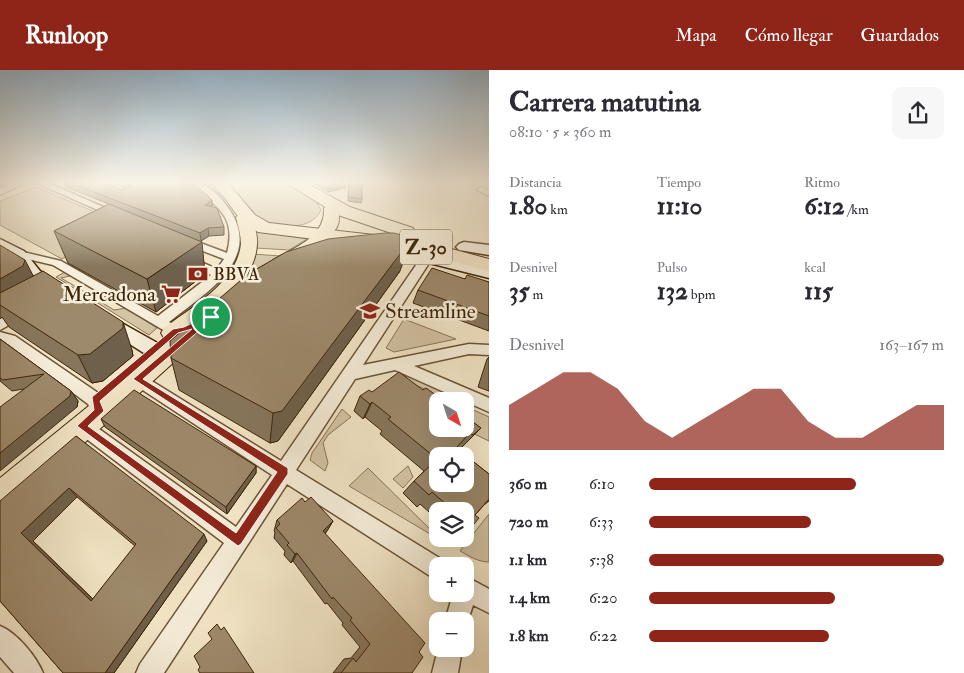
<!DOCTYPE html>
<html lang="es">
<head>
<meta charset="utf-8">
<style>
	:root { --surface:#fff; --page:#f7f7f7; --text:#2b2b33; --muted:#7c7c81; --accent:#8f2418 }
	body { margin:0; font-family:"IM FELL Double Pica",serif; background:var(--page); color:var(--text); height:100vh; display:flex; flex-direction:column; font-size:19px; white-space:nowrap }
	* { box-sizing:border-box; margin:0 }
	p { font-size:16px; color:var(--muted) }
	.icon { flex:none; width:28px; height:28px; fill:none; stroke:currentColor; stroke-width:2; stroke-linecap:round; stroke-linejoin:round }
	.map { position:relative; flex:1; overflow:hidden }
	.panel { display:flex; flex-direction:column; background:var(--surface); width:475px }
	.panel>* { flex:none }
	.needle { width:32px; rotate:141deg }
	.tools { position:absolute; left:429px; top:322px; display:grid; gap:10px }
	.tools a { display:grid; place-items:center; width:45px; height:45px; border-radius:10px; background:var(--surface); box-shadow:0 5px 20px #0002; font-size:25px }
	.pin { position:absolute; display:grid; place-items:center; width:42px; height:42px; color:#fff; margin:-21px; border:2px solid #fff; border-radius:50%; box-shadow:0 1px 5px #0007 }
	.round { display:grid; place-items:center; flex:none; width:52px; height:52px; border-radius:10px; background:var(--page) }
	.head { display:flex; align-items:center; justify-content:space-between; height:85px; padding:0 20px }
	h1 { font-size:28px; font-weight:800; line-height:38px }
	.stats { display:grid; grid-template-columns:repeat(3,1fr); gap:8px; height:85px; padding:5px 20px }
	.stats div { display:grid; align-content:center }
	.stats b { font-size:25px; font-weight:800 }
	.stats small { font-size:14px; font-weight:400 }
	.stats p { font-size:14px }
	.chart { height:140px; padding:10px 20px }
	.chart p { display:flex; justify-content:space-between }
	.chart svg { width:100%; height:90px; margin-top:5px; fill:var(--accent); opacity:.7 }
	ul { padding:0 20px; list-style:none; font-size:16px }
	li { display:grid; grid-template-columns:80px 60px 1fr; align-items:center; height:38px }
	li i { height:12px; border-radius:6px; background:var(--accent) }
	header { display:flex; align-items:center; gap:30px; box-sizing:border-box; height:70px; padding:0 25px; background:var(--accent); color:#fff }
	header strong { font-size:24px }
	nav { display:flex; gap:28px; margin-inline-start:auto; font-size:18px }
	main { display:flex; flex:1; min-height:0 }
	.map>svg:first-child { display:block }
</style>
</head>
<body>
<header>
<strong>Runloop</strong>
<nav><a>Mapa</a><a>Cómo llegar</a><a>Guardados</a></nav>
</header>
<main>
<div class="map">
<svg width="489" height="603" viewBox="0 0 489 603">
	<rect width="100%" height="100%" fill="#f3e6c7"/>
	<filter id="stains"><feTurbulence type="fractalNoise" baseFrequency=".004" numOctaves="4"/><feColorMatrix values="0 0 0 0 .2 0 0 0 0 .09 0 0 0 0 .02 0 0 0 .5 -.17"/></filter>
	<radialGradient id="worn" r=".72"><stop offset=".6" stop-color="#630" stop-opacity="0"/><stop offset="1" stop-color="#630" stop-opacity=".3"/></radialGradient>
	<!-- green -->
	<path fill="#d4c5a6" stroke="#8a7456" d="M249 112H283L316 131 321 140C310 164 270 157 253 145 247 141 243 131 239 125L240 117Z
		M36 117 102 145 113 161 62 189 0 155V131Z
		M254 159 307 169 289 180 255 178Z
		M253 184 280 186 247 205 244 204Z
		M65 202 70 206 61 208 88 224 100 223 107 228 98 230 114 240 127 238 157 258 149 265 56 207Z
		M404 249 456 269 394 282 386 278Z
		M408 306 452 326 450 331H440L442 327 398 307Z
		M465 336 489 347V371L464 359Z
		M342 339 351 347 328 365 323 373 328 393 325 401 310 390 312 383Z
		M408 396 413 407 403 418 393 409Z
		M368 398 437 466V468L349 416Z
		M489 444V492C478 492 469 486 460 481Z"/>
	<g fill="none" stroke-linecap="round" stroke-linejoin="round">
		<defs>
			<path id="street" d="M15 112H27L0 125V119Z
				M34 112H46L124 146 116 148Z
				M188 112C204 112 217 122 226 135 267 187 206 223 169 252L177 256H190L192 259 190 262 175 266 170 264 53 195 15 186 14 184 19 181 61 191 158 246 211 205 182 191V187H190L217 199 224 189 179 172V168H187L227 183C238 142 212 135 188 112Z
				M481 117 489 120V126L477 120Z
				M427 184 433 187 363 295 469 274 489 275V285L469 284 414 296 489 328V342L395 300 355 309 296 400 446 492 447 496H438V511L287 414 164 603H136L140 594 224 473 76 361 74 356 76 351 82 349 88 351 236 457 272 405 132 313 129 309 132 305H142L281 391 423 185Z
				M22 238 27 239 28 242 27 245 0 260V249Z
				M0 262 15 266 101 325 107 341 105 346 99 348 93 346 88 334 6 273 0 272Z
				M465 506 489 519V543L473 535 465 560V551H445L453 524H465Z
				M0 556C17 563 36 586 43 603H14L0 587Z
				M438 579H462L458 603H432Z"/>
			<path id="secondary" d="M0 169 24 181 40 201 65 217 68 221 65 225H53L28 207 14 187 0 179Z
				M464 172 489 175V185L459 180 456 177 459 174Z
				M402 177 489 198V208L417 190H376L368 185C373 179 393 180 402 177Z
				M102 242 161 275 171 288 168 293 161 296 154 293 147 285 95 252 93 248 95 244Z"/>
			<path id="primary" d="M331 134 338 138C339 145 340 151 337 157 328 173 290 202 273 198L270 194 273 190C294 178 326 167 324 138Z
				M244 142 252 147C254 155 258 165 257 174 256 207 222 234 198 253L204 255 207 260 204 265 11 439 0 443V408L170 270 164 268 161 263 164 258C192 237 237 212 241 174 241 165 238 156 236 147Z"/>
			<path id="highway" d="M209 112H227L255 145 269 153 418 170 489 189V201L417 182 258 162 242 152 224 127Z
				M285 112H305L350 137 413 158 415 162 413 166 406 168 338 145Z"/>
		</defs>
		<!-- street casing -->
		<use href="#street" stroke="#6c5437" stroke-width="3"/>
		<!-- secondary casing -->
		<use href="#secondary" stroke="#3f2407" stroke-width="3"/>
		<!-- primary casing -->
		<use href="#primary" stroke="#3f2407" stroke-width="2"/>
		<!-- highway casing -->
		<use href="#highway" stroke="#3f2407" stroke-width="2"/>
		<!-- street -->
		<use href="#street" fill="#f7efdb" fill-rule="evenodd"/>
		<!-- secondary -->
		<use href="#secondary" fill="#f7efdb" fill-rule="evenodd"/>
		<!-- primary -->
		<use href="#primary" fill="#f3e6c7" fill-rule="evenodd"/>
		<!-- highway -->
		<use href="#highway" fill="#f3e6c7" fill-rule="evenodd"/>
	</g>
	<!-- wall -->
	<path fill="#87765c" stroke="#3f2407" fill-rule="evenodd" d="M64 112H106L122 120 125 118 111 112H191L212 130V137L224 157V165L209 166 201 171 205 204 156 242 68 193 54 161 109 134 66 117Z
		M311 112H342L345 118 328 122Z
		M349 113 362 129 361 133 348 131Z
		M0 175 34 206 132 280 133 286 103 311 92 313 9 257 2 247 0 249Z
		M400 201 278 371 270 373 179 320 171 288Z
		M465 209 489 212V261L413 233 418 220Z
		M0 269 71 321 78 331 77 337 24 319 12 321 0 311Z
		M489 287V321L478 317 487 289Z
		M423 320 481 358 460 379 457 377 456 378 489 404V431L484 435 475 445 469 460 465 463V441H438V450L420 434 417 437 403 423 414 411 424 401 380 364 382 361 365 347 363 349 354 341 360 326 372 322Z
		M101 349 256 396V403L227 444 105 357Z
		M76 366 207 471 114 603H63L0 531ZM77 427 135 476 93 529 33 471Z
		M305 432 333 451 327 461 325 464 419 582 412 603H333L344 589 351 588 360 577 342 555 343 553 327 533 325 534 293 491 291 493 284 485 285 481 274 468 275 462 274 461 277 450Z"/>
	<!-- shaded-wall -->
	<path fill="#6e604b" stroke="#3f2407" d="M0 112H5L4 115 0 117Z
		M345 114V118L328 122 329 119Z
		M212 130V137L205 135Z
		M208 158 209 166 201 171 200 163Z
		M412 168 400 201 278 371 270 373 273 343Z
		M202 172 205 204 156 242 147 209Z
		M25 190 40 219 0 235V209Z
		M123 252 132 280 133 286 103 311 92 313 78 285Z
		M71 321 78 331 77 337 0 401V383Z
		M372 332 365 347 363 349 370 334Z
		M256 396V403L227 444 226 437Z
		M69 418 77 427 33 471 100 536 91 531 21 463Z
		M333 451 327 461 317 471 323 461Z
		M204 464 207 471 114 603H105Z
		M297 483 293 491 291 493 295 484Z"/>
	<!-- building -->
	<path fill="#9d896b" stroke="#3f2407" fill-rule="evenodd" d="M68 112H106L122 120 132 115 125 112H191L206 124 212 130 205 135 217 138 224 157 208 158 200 163Z
		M318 112H342L345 114 329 119Z
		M353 112H362V129L348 127 349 113Z
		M109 134 202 172 147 209 54 161Z
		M385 163H394L412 168 282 341 273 343 171 288 170 271 248 204 286 182 328 169Z
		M0 175 25 190 23 196 0 209Z
		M432 198 465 209 467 205 489 212V246L418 220Z
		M43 201 123 252V258L90 284 78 285 0 235V223Z
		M0 269 71 321 70 326 0 383V337L44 304 3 310 0 308Z
		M399 302 423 320 426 318 444 331H438V359H465V346L481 358 473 365 470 363 456 378 489 404V429L475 445 479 448 469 460 465 456V441H454L432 422 429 425 414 411 437 389 388 349 391 347 372 332 370 334 360 326 369 320 372 322ZM438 386H465V414H438Z
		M134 320 256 396 226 437 101 349Z
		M76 366 204 464 105 603H63L0 531V431ZM69 418 136 474 91 531 21 463Z
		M311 427 333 451 323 461 425 573 419 582 423 587 412 603H341L353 588 356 592 370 574 350 550 352 548 333 527 332 529 297 483 295 484 287 475 289 473 276 458 280 454 277 450 302 428 305 432Z
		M217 554 221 560 224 557 254 603H200L198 600 200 597 194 586 212 569 208 563Z"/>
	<!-- sky -->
	<linearGradient id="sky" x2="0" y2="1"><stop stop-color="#94aec1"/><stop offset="0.57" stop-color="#faf4e6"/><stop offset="1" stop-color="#faf4e6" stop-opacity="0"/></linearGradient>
	<rect width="489" height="197" fill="url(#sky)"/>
	<!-- route -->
	<path fill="#8f2418" stroke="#fff" fill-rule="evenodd" d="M209 245 215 247 143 309 288 398V404L241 474 238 476 77 356 94 340 92 327 173 259 184 257ZM192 259 133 309 277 402 236 463 88 356 104 341 100 331 178 263Z"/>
	<!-- icons -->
	<defs>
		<symbol id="bank-bare" viewBox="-9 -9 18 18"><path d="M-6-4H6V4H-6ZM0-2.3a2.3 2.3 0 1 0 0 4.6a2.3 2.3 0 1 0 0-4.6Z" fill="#8f2418" stroke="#f7efdb" stroke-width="2.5" paint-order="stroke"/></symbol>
		<symbol id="supermarket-bare" viewBox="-9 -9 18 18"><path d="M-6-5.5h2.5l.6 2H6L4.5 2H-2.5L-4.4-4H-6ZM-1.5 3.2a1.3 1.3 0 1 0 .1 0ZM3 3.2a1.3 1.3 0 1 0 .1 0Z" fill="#8f2418" stroke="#f7efdb" stroke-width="2.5" paint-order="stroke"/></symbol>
		<symbol id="school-bare" viewBox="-9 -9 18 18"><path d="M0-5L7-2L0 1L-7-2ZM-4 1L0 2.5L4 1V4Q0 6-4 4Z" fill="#8f2418" stroke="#f7efdb" stroke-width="2.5" paint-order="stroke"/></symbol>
	</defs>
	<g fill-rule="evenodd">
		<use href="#bank-bare" x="184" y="190" width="28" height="28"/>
		<use href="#supermarket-bare" x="157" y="210" width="28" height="28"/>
		<use href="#school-bare" x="356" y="227" width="28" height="28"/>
	</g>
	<g text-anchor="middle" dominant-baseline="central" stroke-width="5" stroke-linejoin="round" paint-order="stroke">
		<!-- far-poi labels -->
		<g font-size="18" fill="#3f2407" stroke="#f7efdb" text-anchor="start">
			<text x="213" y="204">BBVA</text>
		</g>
		<!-- shield labels -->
		<rect fill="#f7efdb" stroke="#766147" stroke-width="1" x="400" y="159.5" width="52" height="35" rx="4"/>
		<g font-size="20" font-weight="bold" fill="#3f2407">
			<text x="426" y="177">Z-30</text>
		</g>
		<!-- poi labels -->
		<g font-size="21" fill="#3f2407" stroke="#f7efdb" text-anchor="end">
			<text x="156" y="224">Mercadona</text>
			<text x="385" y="241" text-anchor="start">Streamline</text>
		</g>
	</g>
	<rect width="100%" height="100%" filter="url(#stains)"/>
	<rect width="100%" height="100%" fill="url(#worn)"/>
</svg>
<div class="tools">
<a><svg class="needle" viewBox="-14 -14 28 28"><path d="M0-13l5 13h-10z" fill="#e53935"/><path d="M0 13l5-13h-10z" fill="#7c7c81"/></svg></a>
<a><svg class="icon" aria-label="locate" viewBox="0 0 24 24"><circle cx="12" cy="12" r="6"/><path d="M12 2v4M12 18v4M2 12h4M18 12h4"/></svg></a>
<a><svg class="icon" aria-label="layers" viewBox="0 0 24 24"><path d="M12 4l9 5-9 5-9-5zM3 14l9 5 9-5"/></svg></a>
<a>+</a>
<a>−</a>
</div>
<div class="pin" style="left:211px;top:247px;background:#1e9e55"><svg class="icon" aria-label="arrive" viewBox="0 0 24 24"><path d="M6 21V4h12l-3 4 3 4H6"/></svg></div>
</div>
<section class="panel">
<div class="head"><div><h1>Carrera matutina</h1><p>08:10 · 5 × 360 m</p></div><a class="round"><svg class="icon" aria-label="share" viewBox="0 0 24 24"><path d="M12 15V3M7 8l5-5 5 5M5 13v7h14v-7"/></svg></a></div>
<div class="stats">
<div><p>Distancia</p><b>1.80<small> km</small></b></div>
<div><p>Tiempo</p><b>11:10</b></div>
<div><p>Ritmo</p><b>6:12<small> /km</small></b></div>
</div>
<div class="stats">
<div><p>Desnivel</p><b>35<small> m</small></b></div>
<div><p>Pulso</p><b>132<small> bpm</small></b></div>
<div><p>kcal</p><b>115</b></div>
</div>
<div class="chart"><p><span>Desnivel</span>163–167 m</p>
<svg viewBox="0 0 160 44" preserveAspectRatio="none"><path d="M0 44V22L10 14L20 6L30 6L40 14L50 30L60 38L70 30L80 22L90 14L100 14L110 30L120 38L130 38L140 30L150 22L160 22V44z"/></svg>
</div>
<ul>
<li><b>360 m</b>6:10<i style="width:70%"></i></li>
<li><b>720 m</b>6:33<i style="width:55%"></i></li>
<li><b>1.1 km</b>5:38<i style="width:100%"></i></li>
<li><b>1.4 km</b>6:20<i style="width:63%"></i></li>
<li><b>1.8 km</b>6:22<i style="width:61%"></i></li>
</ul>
</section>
</main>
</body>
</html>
